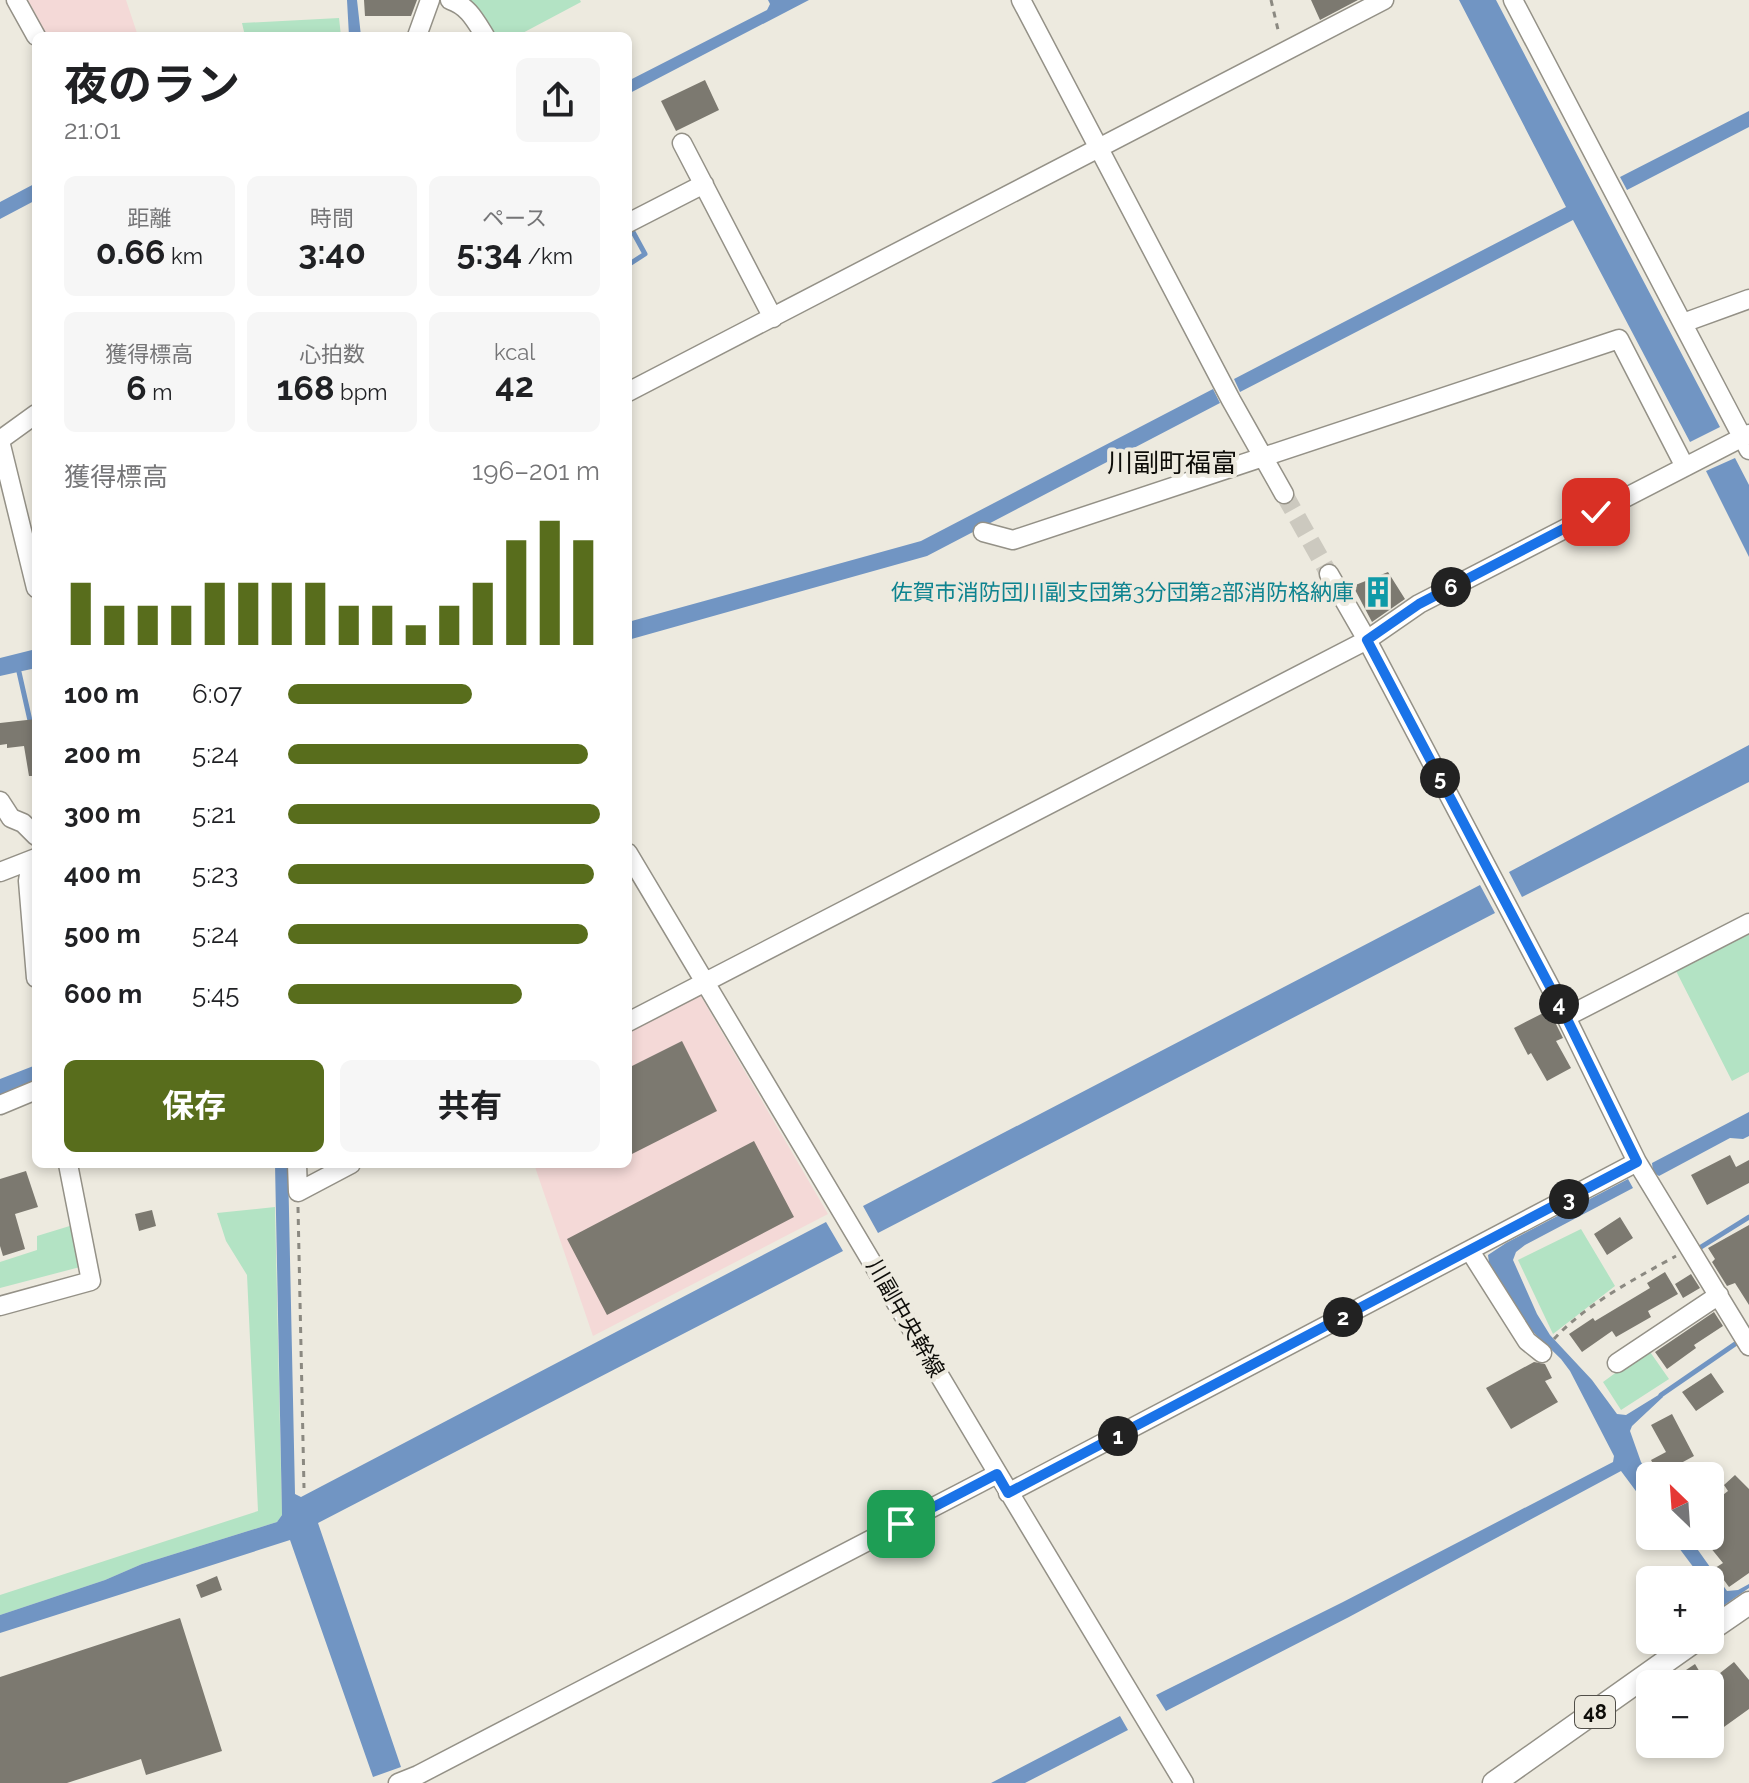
<!DOCTYPE html>
<html lang="ja">
<head>
<meta charset="utf-8">
<style>
	:root { --surface:#fff; --page:#f6f6f6; --text:#202124; --muted:#757577; --accent:#586d1c }
	body { margin:0; font-family:Raleway,"Noto Sans JP",sans-serif; background:var(--page); color:var(--text); height:100vh; display:flex; flex-direction:column; font-size:30px; white-space:nowrap }
	* { box-sizing:border-box; margin:0 }
	p { font-size:26px; color:var(--muted) }
	.icon { flex:none; width:44px; height:44px; fill:none; stroke:currentColor; stroke-width:2; stroke-linecap:round; stroke-linejoin:round }
	.map { position:relative; flex:1; overflow:hidden }
	.side { position:absolute; left:32px; top:32px; width:600px; height:1136px; display:flex; flex-direction:column; background:var(--surface); border-radius:12px; box-shadow:0 4px 12px #0003 }
	.side>* { flex:none }
	.needle { width:52px; rotate:335deg }
	.buttons { position:absolute; left:1636px; top:1462px; display:grid; gap:16px }
	.buttons a { display:grid; place-items:center; width:88px; height:88px; border-radius:12px; background:var(--surface); box-shadow:0 4px 12px #0003; font-size:40px }
	.pin { position:absolute; display:grid; place-items:center; width:68px; height:68px; color:#fff; margin:-34px; border-radius:16px; box-shadow:0 4px 12px #0006 }
	.km { position:absolute; width:40px; height:40px; margin:-20px; border-radius:50%; background:#222; color:#fff; font-size:22px; line-height:40px; text-align:center }
	.round { display:grid; place-items:center; flex:none; width:84px; height:84px; border-radius:12px; background:var(--page) }
	.headline { display:flex; align-items:center; justify-content:space-between; height:136px; padding:0 32px }
	h1 { font-size:44px; font-weight:700; line-height:60px }
	.metrics { display:grid; grid-template-columns:repeat(3,1fr); gap:12px; height:136px; padding:8px 32px }
	.metrics div { display:grid; align-content:center; border-radius:12px; background:var(--page); text-align:center }
	.metrics b { font-size:34px; font-weight:700 }
	.metrics small { font-size:22px; font-weight:400 }
	.metrics p { font-size:22px }
	.chart { height:224px; padding:16px 32px }
	.chart p { display:flex; justify-content:space-between }
	.chart svg { width:100%; height:144px; margin-top:8px; stroke:var(--accent); stroke-width:6 }
	.button { display:flex; gap:16px; margin-top:auto; padding:16px 32px }
	.button a { flex:1; height:92px; border-radius:12px; background:var(--accent); color:#fff; font-size:32px; font-weight:700; line-height:92px; text-align:center }
	.button a+a { background:var(--page); color:var(--text) }
	ul { padding:0 32px; list-style:none; font-size:26px }
	li { display:grid; grid-template-columns:128px 96px 1fr; align-items:center; height:60px }
	li i { height:20px; border-radius:10px; background:var(--accent) }
	.map>svg:first-child { display:block }
</style>
</head>
<body>
<div class="map">
<svg width="1749" height="1783" viewBox="0 0 1749 1783">
	<rect width="100%" height="100%" fill="#edeadf"/>
	<!-- industrial -->
	<path fill="#f4d9d7" d="M28 0H126L138 36H47Z
		M699 993 828 1214 593 1336 534 1164H628V1030Z"/>
	<!-- green -->
	<path fill="#b3e3c4" d="M465 0H580L581 2 517 36H490Z
		M339 18 341 36H245L242 23Z
		M1749 932V1072L1732 1081 1675 969Z
		M275 1207 282 1515 277 1522 142 1564 105 1580 0 1615V1595L258 1511 247 1275 226 1241 217 1213Z
		M73 1225 80 1267 0 1288V1262L37 1250V1236Z
		M1581 1229 1615 1286 1553 1334 1518 1260Z
		M1648 1349 1669 1379 1621 1410 1603 1382Z"/>
	<!-- water -->
	<path fill="#7195c3" d="M347 0H357L361 36H349Z
		M768 0H809L628 94V81L767 10 770 4Z
		M1459 0H1496L1720 427 1690 442 1573 220 1240 392 1234 379 1566 207Z
		M1749 111V127L1627 190 1620 177Z
		M36 183V200L0 219V202Z
		M1213 389 1220 403 927 556 628 640V622L921 541Z
		M1735 458 1749 485V557L1706 471Z
		M36 649V668L0 676V658Z
		M1749 745V782L1522 897 1509 872Z
		M1480 885 1495 913 878 1233 863 1206Z
		M36 1065V1081L0 1096V1079Z
		M1749 1112V1136L1743 1139 1730 1138 1659 1176 1653 1172 1652 1163Z
		M275 1164H288L295 1494 301 1497 826 1222 843 1251 318 1523 401 1767 373 1777 290 1540 0 1633V1615L105 1580 142 1564 277 1522 282 1515Z
		M1628 1179 1633 1188 1525 1245 1516 1252 1513 1260 1537 1314 1550 1335 1592 1380 1617 1414 1626 1415 1660 1394 1663 1397 1632 1426 1630 1431 1641 1462 1650 1476V1510L1621 1471 1349 1617 1166 1711 1156 1695 1343 1602 1613 1462 1614 1456 1570 1371 1561 1359 1532 1331 1489 1263 1488 1255 1506 1243Z
		M1670 1536H1688L1727 1591 1738 1590 1749 1584V1588L1723 1606 1710 1590V1580H1703Z
		M1120 1716 1128 1730 1025 1783H991Z"/>
	<g fill="none" stroke-linecap="round" stroke-linejoin="round">
		<!-- stream -->
		<path stroke="#7195c3" stroke-width="5" d="M628 265 645 254 633 232
			M19 672 31 725
			M1701 1247 1749 1217
			M1661 1395 1738 1342"/>
	</g>
	<!-- building -->
	<path fill="#7c7970" d="M364 0H417L411 16H365Z
		M1311 0H1358L1320 20Z
		M705 80 719 110 676 131 661 101Z
		M1388 572 1405 599 1372 622 1353 586Z
		M36 719V776H29L24 746 7 748V744L0 745V723Z
		M1549 1010 1563 1038 1556 1041 1571 1068 1547 1081 1531 1053 1528 1055 1514 1028Z
		M682 1041 717 1111 628 1156V1068Z
		M754 1141 794 1217 607 1315 567 1239Z
		M1730 1155 1736 1167 1749 1160V1183L1707 1205 1691 1175Z
		M26 1171 38 1207 15 1214 25 1249 3 1256 0 1246V1179Z
		M152 1210 156 1226 139 1231 135 1214Z
		M1620 1217 1633 1238 1607 1255 1594 1234Z
		M1749 1225V1305L1735 1283 1727 1286 1712 1262 1715 1259 1708 1248Z
		M1665 1272 1678 1294 1648 1311 1651 1317 1616 1337 1612 1331 1582 1352 1569 1334 1593 1318 1595 1321 1650 1288 1647 1283Z
		M1691 1274 1700 1288 1683 1298 1675 1284Z
		M1714 1312 1723 1326 1694 1345 1696 1348 1667 1369 1655 1352Z
		M1534 1362 1545 1364 1552 1378 1545 1381 1558 1402 1511 1429 1486 1388Z
		M1711 1373 1724 1392 1696 1411 1682 1392Z
		M1672 1414 1694 1456 1659 1475 1651 1460 1666 1452 1651 1425Z
		M1735 1475 1749 1489V1573L1729 1587 1715 1568 1723 1563 1701 1536H1710V1505L1728 1491 1724 1485Z
		M217 1576 222 1590 201 1598 196 1585Z
		M180 1618 222 1751 146 1775 141 1759 67 1783H0V1677Z
		M1734 1662 1749 1680V1709L1710 1737V1681Z
		M1695 1664 1707 1684H1665Z"/>
	<g fill="none" stroke-linecap="round" stroke-linejoin="round">
		<!-- minor-tunnel -->
		<path stroke="#ccc9bf" stroke-width="18" stroke-dasharray="18 9" stroke-linecap="butt" d="M1284 494 1329 574"/>
		<defs>
			<path id="minor" d="M16 0 36 36
				M450 0C468 6 475 20 485 36
				M1021 0 1231 400 1284 494
				M1513 0 1749 450
				M417 36 430 0
				M682 143 773 318
				M628 223 704 184
				M1683 323 1749 299
				M628 392 1384 0
				M0 440 36 414
				M0 441 36 588
				M983 532 1013 540 1619 339 1685 467
				M1329 574 1367 640 1566 1017 1637 1162 1749 1346
				M0 801 11 818 23 823 36 836
				M628 853C813 1164 997 1474 1184 1783
				M31 862 28 881 36 978
				M0 872 36 858
				M1566 1017 1749 923
				M628 1022 1367 640 1419 604 1749 434
				M0 1105 36 1090
				M297 1164 298 1192 351 1164
				M1470 1251 1527 1341 1542 1353
				M0 1306 91 1281 68 1164
				M1617 1363 1719 1295
				M1008 1493 1637 1162
				M398 1783 418 1775 997 1474"/>
			<path id="major" d="M1710 1630 1749 1603
				M1494 1783 1696 1640"/>
		</defs>
		<!-- minor casing -->
		<use href="#minor" stroke="#949187" stroke-width="21"/>
		<!-- major casing -->
		<use href="#major" stroke="#949187" stroke-width="25"/>
		<!-- path -->
		<path stroke="#8b8981" stroke-width="3" stroke-dasharray="6 6" stroke-linecap="butt" d="M1271 0 1279 34
			M298 1207 304 1488
			M1554 1339C1585 1305 1636 1278 1676 1256"/>
		<!-- minor -->
		<use href="#minor" stroke="#fff" stroke-width="18"/>
		<!-- major -->
		<use href="#major" stroke="#fff" stroke-width="22"/>
	</g>
	<g fill="none" stroke-linecap="round" stroke-linejoin="round">
		<defs>
			<path id="route" d="M901 1524 997 1474 1008 1493 1637 1162 1566 1017 1367 640 1419 604 1596 512"/>
		</defs>
		<!-- route casing -->
		<use href="#route" stroke="#fff" stroke-width="16"/>
		<!-- route -->
		<use href="#route" stroke="#1a73e8" stroke-width="10"/>
	</g>
	<!-- icons -->
	<defs>
		<symbol id="building-bare" viewBox="-9 -9 18 18"><path d="M-4-6H4V6H1V3H-1V6H-4ZM-2.5-4.3h1.7v1.8h-1.7ZM.8-4.3h1.7v1.8H.8ZM-2.5-1h1.7V.8h-1.7ZM.8-1h1.7V.8H.8Z" fill="#0f9aa8" stroke="#edeadf" stroke-width="2.5" paint-order="stroke"/></symbol>
	</defs>
	<g fill-rule="evenodd">
		<use href="#building-bare" x="1356" y="570" width="44" height="44"/>
	</g>
	<g text-anchor="middle" dominant-baseline="central" stroke-width="8" stroke-linejoin="round" paint-order="stroke">
		<!-- shield labels -->
		<rect fill="#edeadf" stroke="#514f49" stroke-width="2" x="1575" y="1696" width="40" height="32" rx="6"/>
		<g font-size="20" font-weight="bold" fill="#0e0d09">
			<text x="1595" y="1712">48</text>
		</g>
		<!-- culture labels -->
		<g font-size="22" fill="#0d838f" stroke="#edeadf" text-anchor="end">
			<text x="1354" y="592">佐賀市消防団川副支団第3分団第2部消防格納庫</text>
		</g>
		<!-- street labels -->
		<g font-size="22" fill="#0e0d09" stroke="#edeadf">
			<text transform="translate(906 1318) rotate(60)">川副中央幹線</text>
		</g>
		<!-- quarter labels -->
		<g font-size="26" fill="#0e0d09" stroke="#edeadf">
			<text x="1172" y="463">川副町福富</text>
		</g>
	</g>
</svg>
<div class="buttons">
<a><svg class="needle" viewBox="-14 -14 28 28"><path d="M0-13l5 13h-10z" fill="#e53935"/><path d="M0 13l5-13h-10z" fill="#757577"/></svg></a>
<a>+</a>
<a>−</a>
</div>
<div class="pin" style="left:901px;top:1524px;background:#1e9e55"><svg class="icon" aria-label="arrive" viewBox="0 0 24 24"><path d="M6 21V4h12l-3 4 3 4H6"/></svg></div>
<div class="pin" style="left:1596px;top:512px;background:#d93025"><svg class="icon" aria-label="check" viewBox="0 0 24 24"><path d="M5 12l5 5 9-10"/></svg></div>
<b class="km" style="left:1118px;top:1436px">1</b>
<b class="km" style="left:1343px;top:1317px">2</b>
<b class="km" style="left:1569px;top:1199px">3</b>
<b class="km" style="left:1559px;top:1004px">4</b>
<b class="km" style="left:1440px;top:778px">5</b>
<b class="km" style="left:1451px;top:587px">6</b>
<section class="side">
<div class="headline"><div><h1>夜のラン</h1><p>21:01</p></div><a class="round"><svg class="icon" aria-label="share" viewBox="0 0 24 24"><path d="M12 15V3M7 8l5-5 5 5M5 13v7h14v-7"/></svg></a></div>
<div class="metrics">
<div><p>距離</p><b>0.66<small> km</small></b></div>
<div><p>時間</p><b>3:40</b></div>
<div><p>ペース</p><b>5:34<small> /km</small></b></div>
</div>
<div class="metrics">
<div><p>獲得標高</p><b>6<small> m</small></b></div>
<div><p>心拍数</p><b>168<small> bpm</small></b></div>
<div><p>kcal</p><b>42</b></div>
</div>
<div class="chart"><p><span>獲得標高</span>196–201 m</p>
<svg viewBox="0 0 160 44" preserveAspectRatio="none"><path d="M5 44V25M15 44V32M25 44V32M35 44V32M45 44V25M55 44V25M65 44V25M75 44V25M85 44V32M95 44V32M105 44V38M115 44V32M125 44V25M135 44V12M145 44V6M155 44V12"/></svg>
</div>
<ul>
<li><b>100 m</b>6:07<i style="width:59%"></i></li>
<li><b>200 m</b>5:24<i style="width:96%"></i></li>
<li><b>300 m</b>5:21<i style="width:100%"></i></li>
<li><b>400 m</b>5:23<i style="width:98%"></i></li>
<li><b>500 m</b>5:24<i style="width:96%"></i></li>
<li><b>600 m</b>5:45<i style="width:75%"></i></li>
</ul>
<div class="button"><a>保存</a><a>共有</a></div>
</section>
</div>
</body>
</html>
